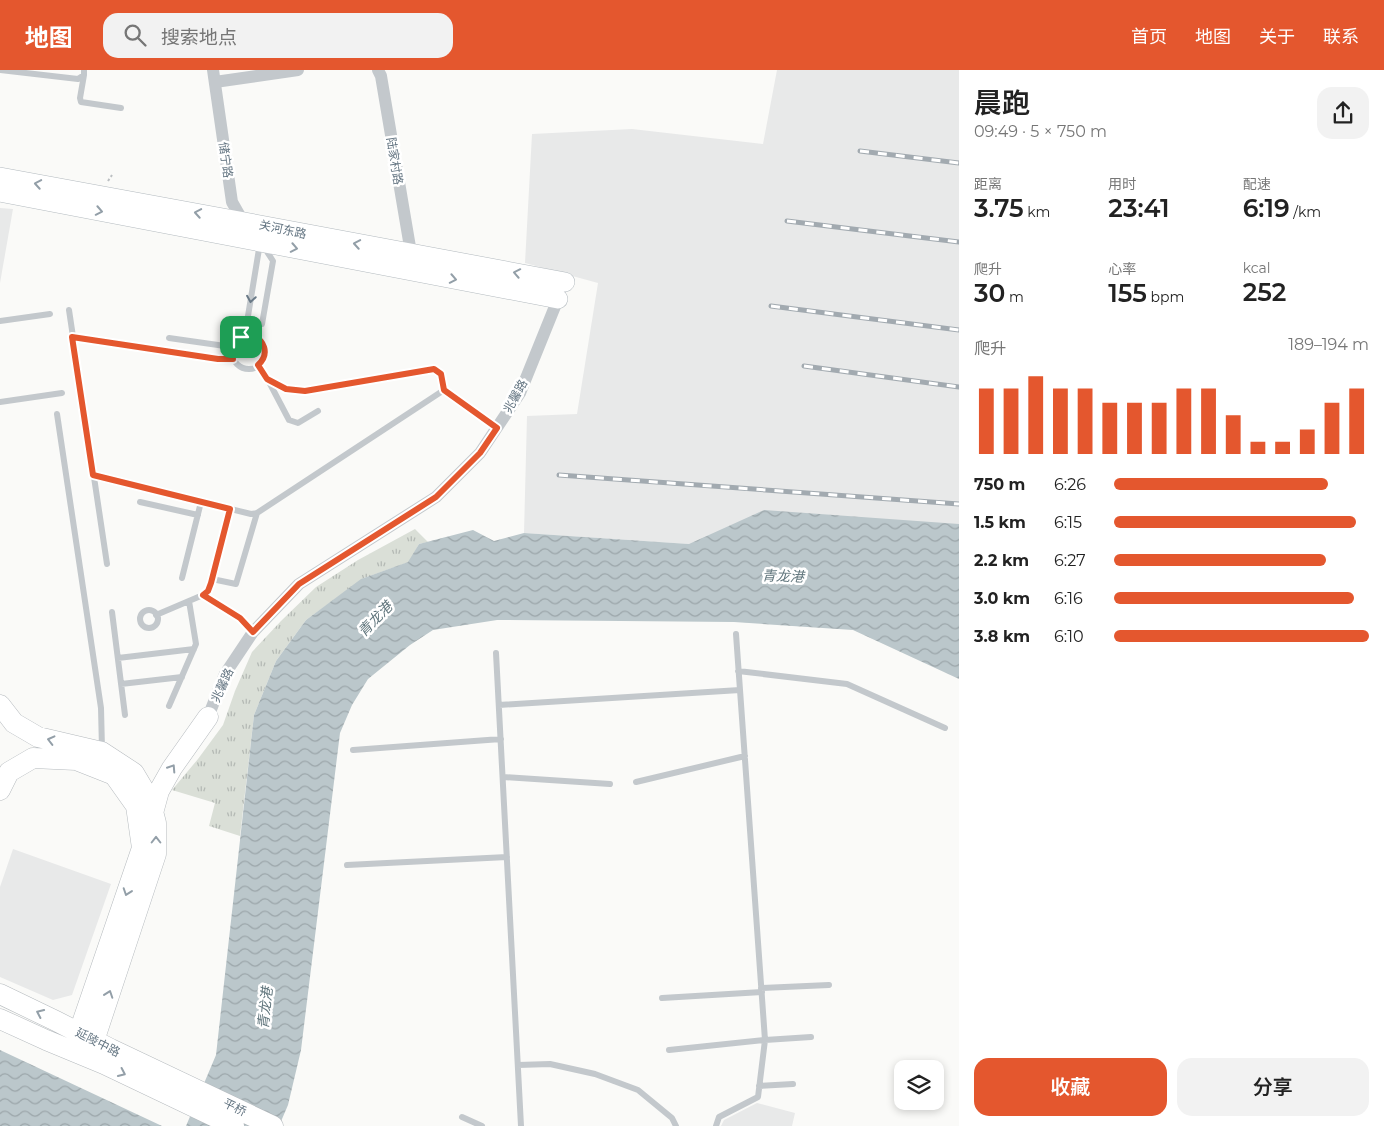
<!DOCTYPE html>
<html lang="zh">
<head>
<meta charset="utf-8">
<style>
	:root { --surface:#fff; --page:#f2f2f2; --text:#222; --muted:#767676; --accent:#e4572e }
	body { margin:0; font-family:Montserrat,"Noto Sans SC",sans-serif; background:var(--page); color:var(--text); height:100vh; display:flex; flex-direction:column; font-size:19px; white-space:nowrap }
	* { box-sizing:border-box; margin:0 }
	p { font-size:16px; color:var(--muted) }
	.icon { flex:none; width:28px; height:28px; fill:none; stroke:currentColor; stroke-width:2; stroke-linecap:round; stroke-linejoin:round }
	.map { position:relative; flex:1; overflow:hidden }
	.side { display:flex; flex-direction:column; background:var(--surface); width:425px }
	.side>* { flex:none }
	.controls { position:absolute; left:894px; top:990px; display:grid; gap:10px }
	.controls a { display:grid; place-items:center; width:50px; height:50px; border-radius:10px; background:var(--surface); box-shadow:0 2px 8px #0003; font-size:25px }
	.pin { position:absolute; display:grid; place-items:center; width:42px; height:42px; color:#fff; margin:-21px; border-radius:10px; box-shadow:0 2px 8px #0006 }
	.round { display:grid; place-items:center; flex:none; width:52px; height:52px; border-radius:15px; background:var(--page) }
	.summary { display:flex; align-items:center; justify-content:space-between; height:85px; padding:0 15px }
	h1 { font-size:28px; font-weight:600; line-height:38px }
	.stats { display:grid; grid-template-columns:repeat(3,1fr); gap:8px; height:85px; padding:5px 15px }
	.stats div { display:grid; align-content:center }
	.stats b { font-size:25px; font-weight:600 }
	.stats small { font-size:14px; font-weight:400 }
	.stats p { font-size:14px }
	.chart { height:140px; padding:10px 15px }
	.chart p { display:flex; justify-content:space-between }
	.chart svg { width:100%; height:90px; margin-top:5px; stroke:var(--accent); stroke-width:6 }
	.primary-button { display:flex; gap:10px; margin-top:auto; padding:10px 15px }
	.primary-button a { flex:1; height:58px; border-radius:15px; background:var(--accent); color:#fff; font-size:20px; font-weight:600; line-height:58px; text-align:center }
	.primary-button a+a { background:var(--page); color:var(--text) }
	ul { padding:0 15px; list-style:none; font-size:16px }
	li { display:grid; grid-template-columns:80px 60px 1fr; align-items:center; height:38px }
	li i { height:12px; border-radius:6px; background:var(--accent) }
	header { display:flex; align-items:center; gap:30px; box-sizing:border-box; height:70px; padding:0 25px; background:var(--accent); color:#fff }
	header strong { font-size:24px }
	nav { display:flex; gap:28px; margin-inline-start:auto; font-size:18px }
	.search { width:350px; height:45px; background:var(--page); display:flex; align-items:center; gap:12px; box-sizing:border-box; padding:0 18px; border-radius:15px; color:var(--muted); font-size:19px }
	main { display:flex; flex:1; min-height:0 }
	.map>svg:first-child { display:block }
</style>
</head>
<body>
<header>
<strong>地图</strong>
<div class="search"><svg class="icon" aria-label="search" viewBox="0 0 24 24"><circle cx="10" cy="10" r="6"/><path d="M15 15l6 6"/></svg>搜索地点</div>
<nav><a>首页</a><a>地图</a><a>关于</a><a>联系</a></nav>
</header>
<main>
<div class="map">
<svg width="959" height="1056" viewBox="0 0 959 1056">
	<defs>
		<pattern id="park-tufts" width="24" height="20" patternUnits="userSpaceOnUse" patternTransform="scale(1.25)"><rect width="24" height="20" fill="#dadfd7"/><path d="M3 7l-1-3M5 7V3M7 7l1-3M15 17l-1-3M17 17v-4M19 17l1-3" fill="none" stroke="#b4b9b4"/></pattern>
		<pattern id="water-waves" width="16" height="10" patternUnits="userSpaceOnUse" patternTransform="scale(1.25)"><rect width="16" height="10" fill="#bbc7cb"/><path d="M0 5q4-4 8 0t8 0" fill="none" stroke="#9ca6aa"/></pattern>
	</defs>
	<rect width="100%" height="100%" fill="#fafaf8"/>
	<!-- built -->
	<path fill="#e8e9e9" d="M777 0H959V541L689 474 524 463 527 346 577 344 598 213 525 193 532 64 632 59 763 74Z
		M0 138 13 139 0 213Z
		M13 779 111 814 72 925 53 930 0 907V817Z
		M757 1033 795 1043 792 1056H721L724 1050Z"/>
	<!-- park -->
	<path fill="url(#park-tufts)" d="M415 459 428 472 419 474 409 492 364 508 306 550 276 591 254 645 240 766 209 756 215 733 172 720 198 689 223 655 235 621 252 582 281 551 316 517 358 490Z"/>
	<!-- water -->
	<path fill="url(#water-waves)" d="M764 440 959 454V609L853 560 734 552 497 550 433 560 410 575 368 609 352 635 340 663 301 980 288 1035 279 1056H186L216 985 254 645 276 591 306 550 361 509 408 492 419 474 473 460 494 471 524 463 689 474Z
		M0 980 162 1056H0Z"/>
	<g fill="none" stroke-linecap="round" stroke-linejoin="round">
		<defs>
			<path id="secondary" d="M0 107C188 141 377 177 565 212
				M0 122 558 229"/>
			<path id="primary" d="M0 635 14 653 38 667 102 682 134 703 150 730 156 753V784L94 971 78 983
				M0 720 9 702 33 688 76 690 114 705 136 736 142 778 79 962 78 983
				M153 743 159 721 172 698 208 647
				M0 924 56 951 111 979 273 1056
				M0 949 46 970 104 994 234 1056"/>
		</defs>
		<!-- secondary casing -->
		<use href="#secondary" stroke="#b3babf" stroke-width="20"/>
		<!-- primary casing -->
		<use href="#primary" stroke="#b5babe" stroke-width="21"/>
		<!-- path -->
		<path stroke="#bbbfc2" stroke-width="2" stroke-dasharray="2.5 2.5" stroke-linecap="butt" d="M108 111 112 105"/>
		<!-- service -->
		<path stroke="#c3c8cc" stroke-width="6" d="M0 0 78 9 84 5V0
			M84 5 80 28 81 32 121 38
			M69 240 107 494
			M0 251 50 244
			M247 252 260 173
			M262 254 273 191 264 177
			M232 282a17 17 0 1 1 34 0a17 17 0 1 1-34 0Z
			M72 267 218 289H233
			M169 268 232 277
			M258 295 267 309 286 319 305 321 434 299 441 304 444 320 497 358
			M268 310 289 350 298 353 318 341
			M0 332 62 323
			M57 344 101 638 102 679
			M93 405 251 444 257 443 444 320
			M140 432 198 445
			M182 508 201 432
			M212 509 236 514 257 443
			M203 525 240 549 253 562
			M140 549a9 9 0 1 1 18 0a9 9 0 1 1-18 0Z
			M112 542 125 645
			M156 545 203 525 207 521 211 513 230 439
			M496 583 521 1056
			M118 588 194 579
			M738 601 847 614 945 658
			M121 614 182 607
			M499 635 740 620
			M169 636 196 574 189 531
			M353 680 501 669
			M503 707 610 714
			M636 712 745 686
			M347 795 507 787
			M761 918 829 915
			M662 928 762 922
			M669 980 765 970 811 967
			M518 995 550 994 595 1004 638 1020 672 1048 676 1056
			M759 1016 793 1014
			M462 1047 482 1056
			M716 1056 719 1047 758 1027 765 970 736 564"/>
		<!-- minor -->
		<path stroke="#c3c8cc" stroke-width="12" d="M213 0 232 132 245 155
			M378 0 381 6 411 183
			M215 12 298 0
			M208 647 225 604 253 562 299 514 436 427 480 383 520 323 560 224"/>
		<!-- secondary -->
		<use href="#secondary" stroke="#fff" stroke-width="19"/>
		<!-- primary -->
		<use href="#primary" stroke="#fff" stroke-width="20"/>
		<defs>
			<path id="rail" d="M860 81 959 93
				M787 151 959 172
				M771 236 959 260
				M804 296 959 317
				M559 405 959 434"/>
		</defs>
		<!-- rail casing -->
		<use href="#rail" stroke="#a2aab0" stroke-width="5"/>
		<!-- rail -->
		<use href="#rail" stroke="#fff" stroke-width="3" stroke-dasharray="9" stroke-linecap="butt"/>
	</g>
	<!-- one-way arrows -->
	<defs><path id="oneway-chevron" d="M-2-3.5L2.5 0L-2 3.5" fill="none" stroke-width="1.6" stroke-linecap="round" stroke-linejoin="round" transform="scale(1.25)"/></defs>
	<g stroke="#939fa8">
		<use href="#oneway-chevron" transform="translate(38 114) rotate(-170)"/>
		<use href="#oneway-chevron" transform="translate(99 141) rotate(11)"/>
		<use href="#oneway-chevron" transform="translate(198 143) rotate(-170)"/>
		<use href="#oneway-chevron" transform="translate(357 174) rotate(-170)"/>
		<use href="#oneway-chevron" transform="translate(294 178) rotate(11)"/>
		<use href="#oneway-chevron" transform="translate(517 203) rotate(-169)"/>
		<use href="#oneway-chevron" transform="translate(453 209) rotate(11)"/>
		<use href="#oneway-chevron" transform="translate(51 670) rotate(-166)"/>
		<use href="#oneway-chevron" transform="translate(172 698) rotate(-57)"/>
		<use href="#oneway-chevron" transform="translate(156 770) rotate(-90)"/>
		<use href="#oneway-chevron" transform="translate(127 822) rotate(109)"/>
		<use href="#oneway-chevron" transform="translate(109 924) rotate(-71)"/>
		<use href="#oneway-chevron" transform="translate(40 943) rotate(-155)"/>
		<use href="#oneway-chevron" transform="translate(122 1003) rotate(25)"/>
	</g>
	<use stroke="#6a7a87" href="#oneway-chevron" transform="translate(251 229) rotate(99)"/>
	<g fill="none" stroke-linecap="round" stroke-linejoin="round">
		<defs>
			<path id="route" d="M250 265C265 269 270 284 258 295L267 309 286 319 305 321 434 299 441 304 444 320 497 358 480 383 436 427 299 514 253 562 240 548 203 525 208 521 211 513 230 439 93 405 72 267 218 289H233C229 275 237 266 250 265Z"/>
		</defs>
		<!-- route casing -->
		<use href="#route" stroke="#fff" stroke-width="10"/>
		<!-- route -->
		<use href="#route" stroke="#e4572e" stroke-width="6"/>
	</g>
	<g text-anchor="middle" dominant-baseline="central" stroke-width="5" stroke-linejoin="round" paint-order="stroke">
		<!-- street labels -->
		<g font-size="12" fill="#657683" stroke="#fff">
			<text transform="translate(226 90) rotate(82)">储宁路</text>
			<text transform="translate(395 91) rotate(81)">陆家村路</text>
			<text transform="translate(283 159) rotate(12)">关河东路</text>
			<text transform="translate(515 326) rotate(-61)">兆馨路</text>
			<text transform="translate(222 615) rotate(-65)">兆馨路</text>
			<text transform="translate(98 972) rotate(27)">延陵中路</text>
			<text transform="translate(235 1037) rotate(26)">平桥</text>
		</g>
		<!-- water labels -->
		<g font-size="14" font-style="italic" fill="#60757c" stroke="#fff">
			<text transform="translate(783 506) rotate(2)">青龙港</text>
			<text transform="translate(375 549) rotate(-46)">青龙港</text>
			<text transform="translate(265 938) rotate(-84)">青龙港</text>
		</g>
	</g>
</svg>
<div class="controls">
<a><svg class="icon" aria-label="layers" viewBox="0 0 24 24"><path d="M12 4l9 5-9 5-9-5zM3 14l9 5 9-5"/></svg></a>
</div>
<div class="pin" style="left:241px;top:267px;background:#1e9e55"><svg class="icon" aria-label="arrive" viewBox="0 0 24 24"><path d="M6 21V4h12l-3 4 3 4H6"/></svg></div>
</div>
<section class="side">
<div class="summary"><div><h1>晨跑</h1><p>09:49 · 5 × 750 m</p></div><a class="round"><svg class="icon" aria-label="share" viewBox="0 0 24 24"><path d="M12 15V3M7 8l5-5 5 5M5 13v7h14v-7"/></svg></a></div>
<div class="stats">
<div><p>距离</p><b>3.75<small> km</small></b></div>
<div><p>用时</p><b>23:41</b></div>
<div><p>配速</p><b>6:19<small> /km</small></b></div>
</div>
<div class="stats">
<div><p>爬升</p><b>30<small> m</small></b></div>
<div><p>心率</p><b>155<small> bpm</small></b></div>
<div><p>kcal</p><b>252</b></div>
</div>
<div class="chart"><p><span>爬升</span>189–194 m</p>
<svg viewBox="0 0 160 44" preserveAspectRatio="none"><path d="M5 44V12M15 44V12M25 44V6M35 44V12M45 44V12M55 44V19M65 44V19M75 44V19M85 44V12M95 44V12M105 44V25M115 44V38M125 44V38M135 44V32M145 44V19M155 44V12"/></svg>
</div>
<ul>
<li><b>750 m</b>6:26<i style="width:84%"></i></li>
<li><b>1.5 km</b>6:15<i style="width:95%"></i></li>
<li><b>2.2 km</b>6:27<i style="width:83%"></i></li>
<li><b>3.0 km</b>6:16<i style="width:94%"></i></li>
<li><b>3.8 km</b>6:10<i style="width:100%"></i></li>
</ul>
<div class="primary-button"><a>收藏</a><a>分享</a></div>
</section>
</main>
</body>
</html>
